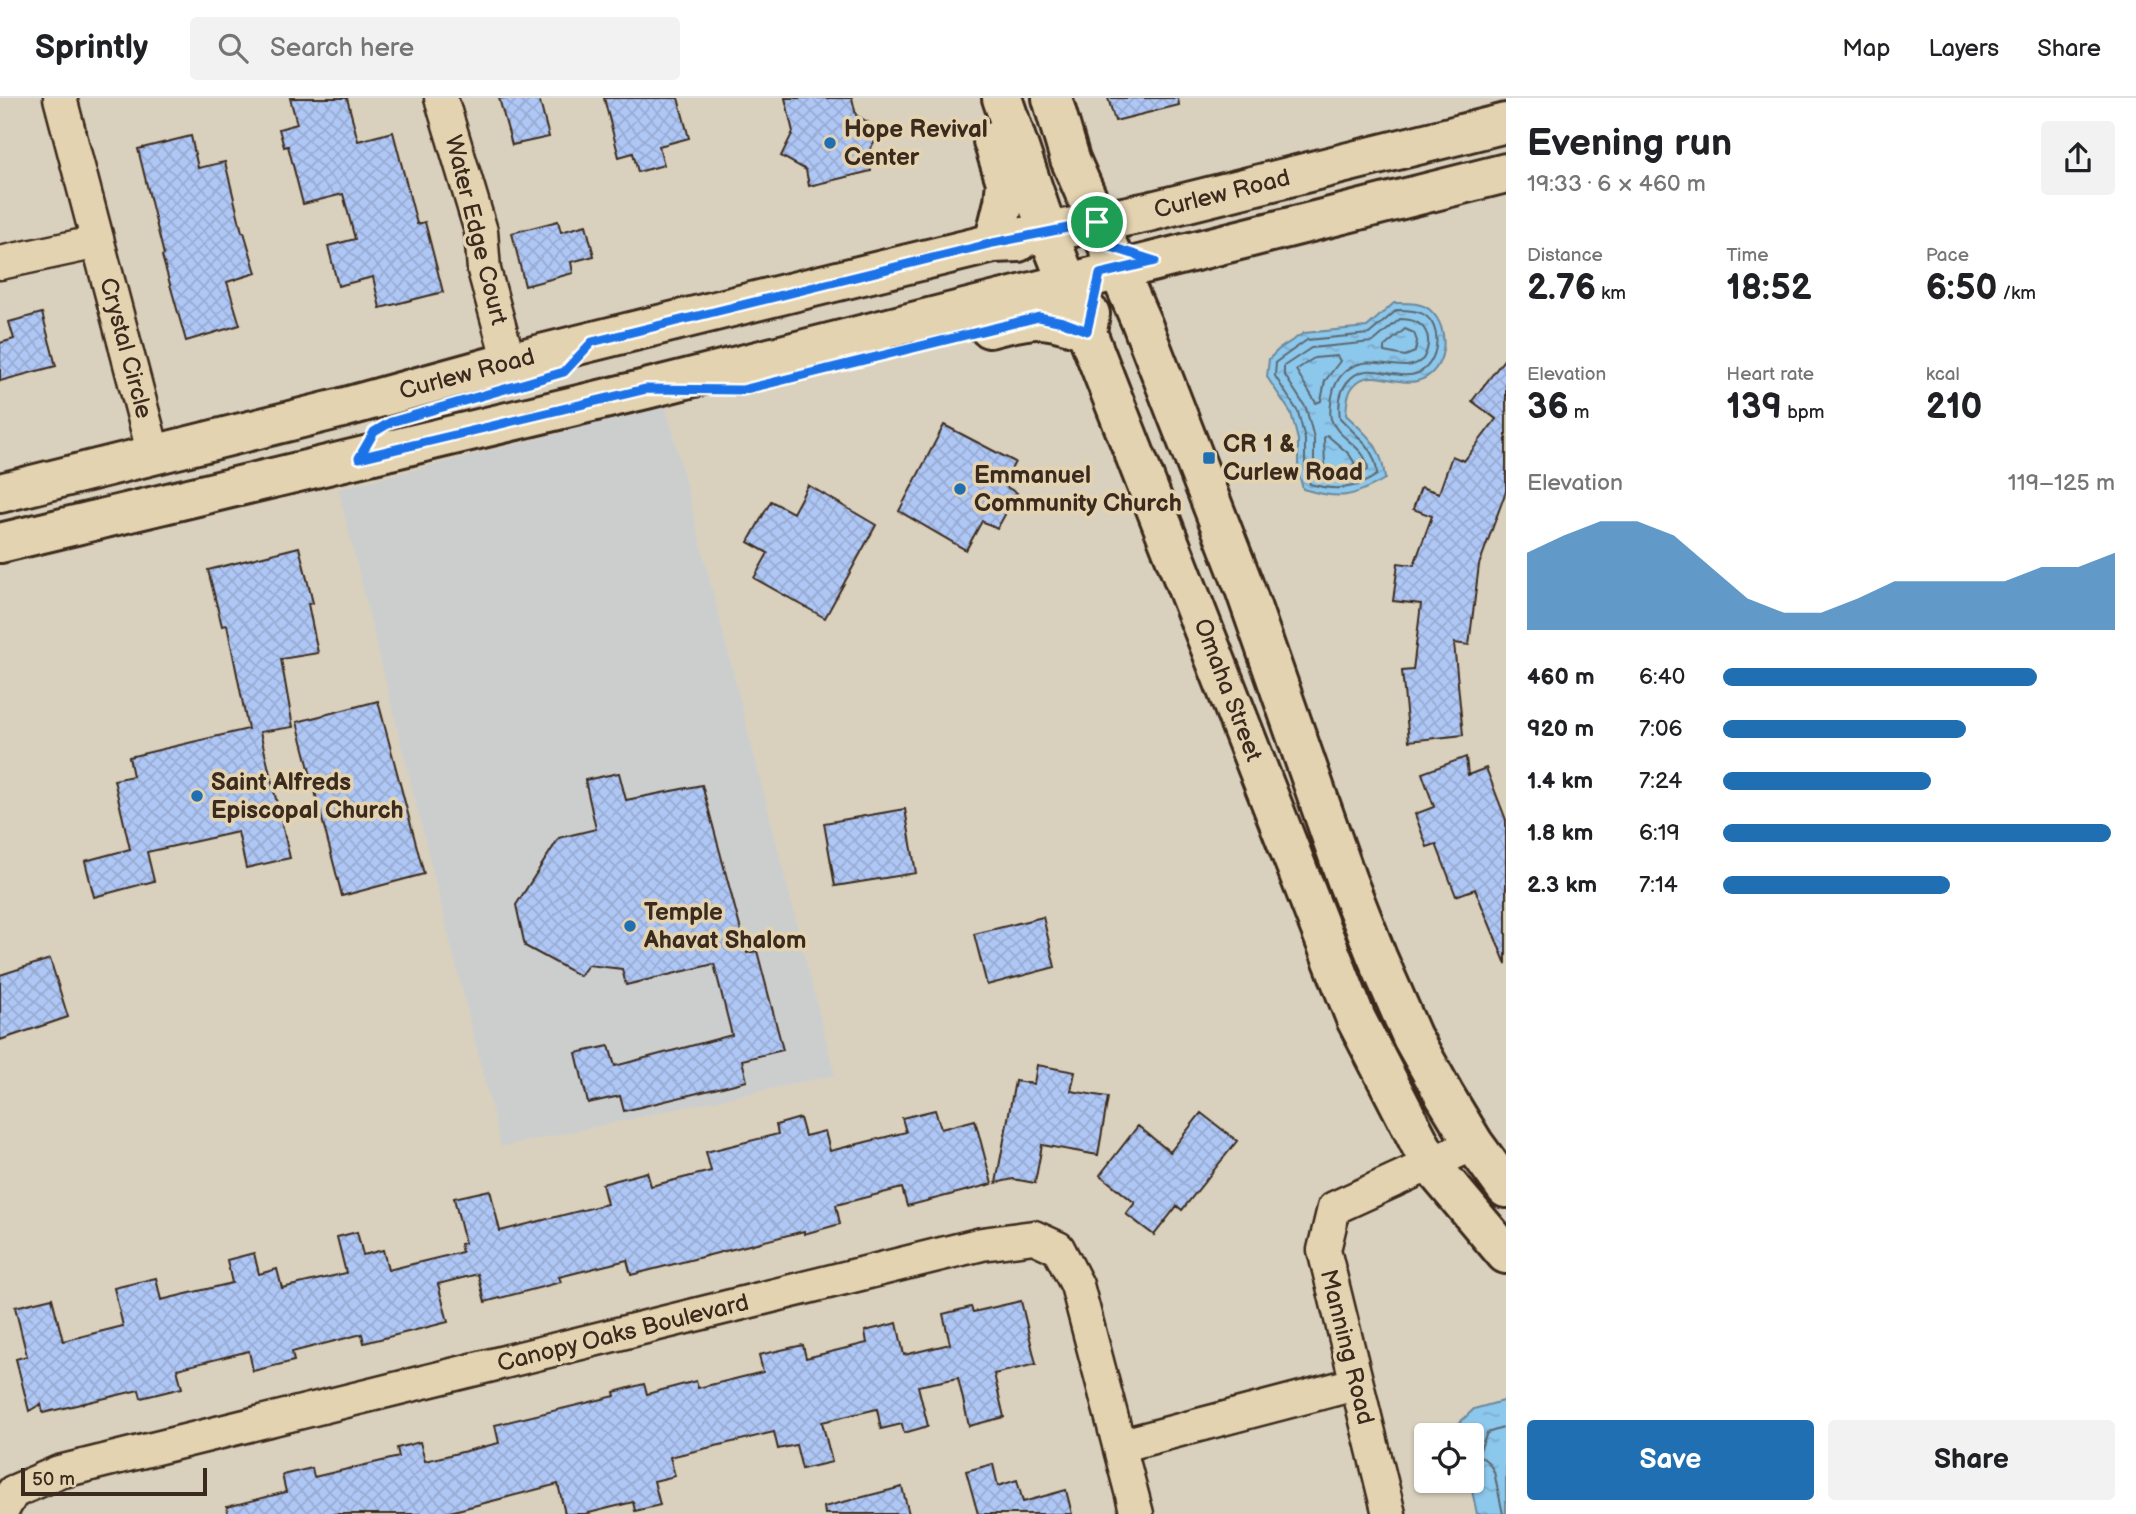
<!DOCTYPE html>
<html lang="en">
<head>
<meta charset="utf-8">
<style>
	:root { --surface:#fff; --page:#f2f2f2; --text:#202124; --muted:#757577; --line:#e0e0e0; --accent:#1f6fb2 }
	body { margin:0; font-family:"Balsamiq Sans",sans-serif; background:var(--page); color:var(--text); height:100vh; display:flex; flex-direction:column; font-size:26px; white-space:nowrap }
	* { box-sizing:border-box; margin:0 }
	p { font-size:23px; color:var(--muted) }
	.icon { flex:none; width:38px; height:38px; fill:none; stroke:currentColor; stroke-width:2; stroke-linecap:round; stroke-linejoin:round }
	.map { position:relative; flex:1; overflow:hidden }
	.details { display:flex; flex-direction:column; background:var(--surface); width:630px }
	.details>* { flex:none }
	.tools { position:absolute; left:1414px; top:1325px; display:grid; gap:14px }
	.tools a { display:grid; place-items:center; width:70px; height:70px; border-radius:7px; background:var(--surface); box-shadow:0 2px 5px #0004; font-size:35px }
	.scale { position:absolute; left:21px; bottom:18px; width:186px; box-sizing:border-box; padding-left:7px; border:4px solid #3b2a1e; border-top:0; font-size:19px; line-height:24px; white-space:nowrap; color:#3b2a1e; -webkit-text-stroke:5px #e4d3b0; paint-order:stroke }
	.pin { position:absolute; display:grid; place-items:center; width:60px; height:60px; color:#fff; margin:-30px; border:4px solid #fff; border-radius:50%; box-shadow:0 2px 7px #0007 }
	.round { display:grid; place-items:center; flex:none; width:74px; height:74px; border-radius:7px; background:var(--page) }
	.overview { display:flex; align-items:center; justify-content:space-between; height:119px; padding:0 21px }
	h1 { font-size:38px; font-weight:800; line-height:52px }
	.metrics { display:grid; grid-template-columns:repeat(3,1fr); gap:10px; height:119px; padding:7px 21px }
	.metrics div { display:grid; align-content:center }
	.metrics b { font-size:35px; font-weight:800 }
	.metrics small { font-size:19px; font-weight:400 }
	.metrics p { font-size:19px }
	.chart { height:196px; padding:14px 21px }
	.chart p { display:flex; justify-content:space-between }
	.chart svg { width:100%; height:126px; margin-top:7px; fill:var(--accent); opacity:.7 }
	.action { display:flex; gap:14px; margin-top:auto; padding:14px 21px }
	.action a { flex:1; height:80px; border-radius:7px; background:var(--accent); color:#fff; font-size:28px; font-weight:800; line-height:80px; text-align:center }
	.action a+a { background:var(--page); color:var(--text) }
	ul { padding:0 21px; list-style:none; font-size:23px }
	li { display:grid; grid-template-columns:112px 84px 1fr; align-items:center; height:52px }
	li i { height:18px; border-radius:9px; background:var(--accent) }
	header { display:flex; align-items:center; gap:42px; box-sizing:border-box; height:98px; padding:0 35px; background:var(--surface); border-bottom:2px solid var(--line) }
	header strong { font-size:33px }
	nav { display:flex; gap:38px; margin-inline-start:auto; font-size:24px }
	.search { width:490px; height:63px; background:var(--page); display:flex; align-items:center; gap:18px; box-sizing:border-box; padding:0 24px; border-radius:7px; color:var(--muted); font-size:26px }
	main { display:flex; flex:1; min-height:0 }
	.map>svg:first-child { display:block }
</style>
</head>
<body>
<header>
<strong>Sprintly</strong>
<div class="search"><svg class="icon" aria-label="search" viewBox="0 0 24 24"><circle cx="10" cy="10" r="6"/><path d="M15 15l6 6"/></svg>Search here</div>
<nav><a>Map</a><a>Layers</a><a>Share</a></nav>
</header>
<main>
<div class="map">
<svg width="1506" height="1416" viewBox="0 0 1506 1416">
	<defs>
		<pattern id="water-ripples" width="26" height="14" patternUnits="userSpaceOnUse" patternTransform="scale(1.75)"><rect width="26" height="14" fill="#8cc7ec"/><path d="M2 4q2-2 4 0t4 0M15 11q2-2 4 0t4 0" fill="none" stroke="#7aabca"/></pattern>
		<pattern id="building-cross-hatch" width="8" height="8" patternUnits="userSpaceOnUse" patternTransform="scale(1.75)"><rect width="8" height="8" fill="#afc7f5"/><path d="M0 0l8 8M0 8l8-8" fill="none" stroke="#97abd2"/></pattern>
	</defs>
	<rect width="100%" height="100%" fill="#d9d1be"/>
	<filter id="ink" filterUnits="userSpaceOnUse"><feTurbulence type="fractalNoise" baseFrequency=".0143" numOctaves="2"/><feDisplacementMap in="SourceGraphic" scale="14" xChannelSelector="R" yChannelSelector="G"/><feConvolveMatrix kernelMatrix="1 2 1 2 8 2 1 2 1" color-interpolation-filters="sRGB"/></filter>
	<g filter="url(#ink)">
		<!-- built -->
		<path fill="#cccece" d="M666 308 835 977 501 1049 338 391Z"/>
		<!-- water -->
		<path fill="url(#water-ripples)" stroke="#6c889a" stroke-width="2" d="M1394 205C1405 205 1422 204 1430 212 1452 231 1447 276 1417 283 1398 288 1375 272 1359 283 1347 291 1347 304 1346 317 1369 339 1382 348 1385 381 1351 400 1340 402 1303 391L1298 373V342L1291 315 1267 279 1269 261 1279 251 1304 235 1367 229Z
			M1506 1302V1416H1477L1470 1383 1472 1382V1337H1460L1457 1327 1474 1311Z"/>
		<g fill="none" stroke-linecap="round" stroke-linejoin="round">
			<!-- shore -->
			<path stroke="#5b6970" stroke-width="2" d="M1397 212C1405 212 1416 212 1423 216 1444 228 1439 266 1418 275 1397 284 1370 262 1351 280 1340 290 1338 306 1340 320 1356 338 1377 351 1377 377 1355 392 1334 393 1310 386L1305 372V341L1298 314 1275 278 1276 264 1307 242 1369 236Z
				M1400 221C1425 221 1435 239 1423 261 1402 280 1373 252 1347 272 1339 278 1333 289 1332 299 1331 306 1329 314 1331 321 1337 341 1368 349 1368 372 1352 383 1335 384 1317 379L1314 371V340L1306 310 1284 276V268L1311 250 1373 244Z
				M1405 231 1414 235 1417 243 1415 254 1405 258 1384 254V249Z
				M1337 258 1340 263 1325 283 1321 303 1316 305 1296 272 1314 260Z
				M1327 337 1349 356 1354 364 1353 369 1332 372 1325 370 1324 340Z
				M1503 1416 1494 1374 1489 1365 1478 1356 1487 1335 1506 1329"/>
		</g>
		<!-- building -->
		<path fill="url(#building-cross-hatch)" stroke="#3b2a1e" stroke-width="2" d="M290 0H347L358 43 393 34 417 126 425 124 443 194 380 210 373 179 338 188 328 148 355 141 343 96 303 106 288 48 284 49 279 31 297 26Z
			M499 0H539L549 39 512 47Z
			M604 0H678L689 40 659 48 664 67 638 74 633 55 619 59Z
			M785 0H852L856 17 881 32 867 56 871 73 809 88 806 72 781 58 793 34Z
			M1108 0H1178L1179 7 1115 23Z
			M191 38 198 70 225 64 242 134H244L256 175 227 184 240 227 186 243 162 158 164 157 138 51Z
			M558 123 561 134 586 127 594 158 571 164 573 175 525 188 512 135Z
			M42 215 56 268 0 283V245L14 241 9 224Z
			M1506 259V393L1479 467 1469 547 1454 545 1463 637 1409 643 1402 573 1413 572 1421 506 1393 503 1398 465 1414 467 1432 418 1413 411 1421 389 1439 395 1452 358 1464 363 1496 321 1472 303Z
			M944 327 1015 364 1003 387 1017 395 997 431 982 423 966 452 899 413Z
			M808 387 876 427 825 520 754 480 768 455 748 444 771 403 793 415Z
			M299 449 313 505 308 506 318 555 281 561 293 629 260 634 290 760 246 770 238 734 147 754 154 783 94 799 85 763 130 751 114 682 133 678 129 659 248 631 227 527 222 528 208 472Z
			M378 603 424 776 342 798 297 624Z
			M1466 659 1468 677 1486 670 1506 722V866L1475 791 1456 798 1436 746 1427 749 1415 716 1434 709 1422 675Z
			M619 675 626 702 702 687 747 855 757 853 783 952 742 962 747 983 624 1013 620 998 588 1005 576 955 609 948 615 968 732 937 714 866 626 887 622 871 588 867 580 878 525 848 516 807 559 740 596 731 585 682Z
			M905 711 916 775 835 788 824 725Z
			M1043 819 1055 869 987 887 974 836Z
			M50 861 68 919 0 942V877Z
			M1037 967 1075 974 1071 993 1108 999 1098 1057 1042 1047 1035 1085 1013 1081 996 1085 1015 983 1034 986Z
			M935 1012 941 1031 975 1022 992 1086 907 1108 902 1090 836 1107 840 1126 804 1136V1133L631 1177 627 1162 559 1179 561 1184 485 1204 478 1176 438 1186 448 1224 364 1245 362 1236 292 1254 294 1263 253 1273 249 1253 177 1271 182 1290 141 1300 139 1292 43 1315 41 1306 29 1313 16 1261 27 1258 15 1209 52 1200 63 1243 123 1228 114 1190 156 1180 161 1202 232 1185 227 1162 254 1155 259 1176 277 1171 282 1190 346 1175 337 1139 357 1134 363 1157 383 1152 388 1172 462 1154 460 1146 465 1145 454 1100 490 1092 500 1133 607 1106 602 1086 647 1074 651 1088 711 1073 706 1054 778 1036 776 1027 800 1020 805 1038 825 1033 830 1053 906 1034 902 1020Z
			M1201 1015 1237 1043 1182 1112 1177 1108 1154 1137 1126 1116 1135 1105 1100 1077 1138 1028 1170 1054Z
			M1021 1203 1036 1266 994 1276 1004 1319 969 1328 958 1280 918 1288 928 1328 904 1335 902 1326 881 1331 877 1311 822 1324 832 1364 802 1371 796 1347 778 1351 774 1334 670 1359 675 1378 654 1383 660 1407 635 1413 633 1404 585 1416H565L558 1386 442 1416H228L227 1409 286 1394 282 1377 312 1370 314 1379 399 1359 397 1350 420 1344 425 1363 499 1345 495 1327 615 1298 614 1294 644 1286 647 1296 696 1283 698 1290 763 1274 759 1257 803 1247 806 1260 867 1245 865 1233 897 1225 904 1257 950 1246 943 1216 971 1209 973 1214Z
			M993 1366 998 1388 1017 1382 1023 1404 1066 1392 1072 1416H978L966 1373Z
			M902 1389 909 1416H825L824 1409Z"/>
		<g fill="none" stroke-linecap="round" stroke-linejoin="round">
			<defs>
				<path id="minor" d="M60 0 154 357
					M441 0 481 133 484 172 509 264
					M0 165 98 144
					M1119 1348 1355 1286
					M0 1416 13 1394 59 1374 982 1146 1034 1139 1058 1150 1077 1187 1137 1416
					M1389 1416 1324 1152 1334 1110 1474 1046"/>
				<path id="major" d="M1002 0 1048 135 1356 921 1431 1067 1506 1156
					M1052 0 1070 61 1142 226 1245 491 1347 783 1377 859 1412 939 1445 998 1474 1046 1506 1090
					M993 43 1006 84 1004 104 994 145 1018 144
					M989 230C1033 219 1044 216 1087 233L1090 216
					M0 395 342 310 509 264 760 202 994 145 1148 114 1506 25
					M0 445 646 291 1506 75"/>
			</defs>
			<!-- minor casing -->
			<use href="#minor" stroke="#3b2a1e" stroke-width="37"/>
			<!-- major casing -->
			<use href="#major" stroke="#3b2a1e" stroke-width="44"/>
			<!-- minor -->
			<use href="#minor" stroke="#e4d3b0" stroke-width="32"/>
			<!-- major -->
			<use href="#major" stroke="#e4d3b0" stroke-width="38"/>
		</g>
	</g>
	<g fill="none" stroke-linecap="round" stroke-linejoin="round" filter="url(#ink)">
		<defs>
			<path id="route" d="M1097 124 1108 148 1155 163 1100 176 1087 233 1063 224 1039 219 742 292 646 291 359 360 374 334 391 324 564 274 592 244 993 145Z"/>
		</defs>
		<!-- route casing -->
		<use href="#route" stroke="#fff" stroke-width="14"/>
		<!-- route -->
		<use href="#route" stroke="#1a73e8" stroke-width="9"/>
	</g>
	<!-- markers -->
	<g fill="#1f6fb2" stroke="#e4d3b0" stroke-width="2.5">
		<circle cx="830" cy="45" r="7"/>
		<rect x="1202" y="353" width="14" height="14" rx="3.5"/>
		<circle cx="960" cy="391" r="7"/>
		<circle cx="197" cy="698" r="7"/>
		<circle cx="630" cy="828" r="7"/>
	</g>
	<g text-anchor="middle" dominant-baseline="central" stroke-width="7" stroke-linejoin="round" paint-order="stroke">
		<!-- poi labels -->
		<g font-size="24" font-weight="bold" fill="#3b2a1e" stroke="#e4d3b0" text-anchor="start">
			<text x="844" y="31">Hope Revival<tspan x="844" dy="28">Center</tspan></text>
			<text x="1223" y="346">CR 1 &amp;<tspan x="1223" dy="28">Curlew Road</tspan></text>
			<text x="974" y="377">Emmanuel<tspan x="974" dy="28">Community Church</tspan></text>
			<text x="211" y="684">Saint Alfreds<tspan x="211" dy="28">Episcopal Church</tspan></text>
			<text x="644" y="814">Temple<tspan x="644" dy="28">Ahavat Shalom</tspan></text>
		</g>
		<!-- street labels -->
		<g font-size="24" fill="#3b2a1e" stroke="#e4d3b0">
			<text transform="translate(1222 96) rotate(-14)">Curlew Road</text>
			<text transform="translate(476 132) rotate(76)">Water Edge Court</text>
			<text transform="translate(126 250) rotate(75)">Crystal Circle</text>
			<text transform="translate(467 276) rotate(-15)">Curlew Road</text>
			<text transform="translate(1228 592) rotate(69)">Omaha Street</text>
			<text transform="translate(623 1235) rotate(-14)">Canopy Oaks Boulevard</text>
			<text transform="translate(1347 1249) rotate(76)">Manning Road</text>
		</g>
	</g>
</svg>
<div class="tools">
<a><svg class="icon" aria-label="locate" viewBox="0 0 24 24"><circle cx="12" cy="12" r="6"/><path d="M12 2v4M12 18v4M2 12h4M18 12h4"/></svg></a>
</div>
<div class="scale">50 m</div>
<div class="pin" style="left:1097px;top:124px;background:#1e9e55"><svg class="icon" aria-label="arrive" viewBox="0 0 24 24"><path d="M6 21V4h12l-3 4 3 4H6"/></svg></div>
</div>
<section class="details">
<div class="overview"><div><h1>Evening run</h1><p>19:33 · 6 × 460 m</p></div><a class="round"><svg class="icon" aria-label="share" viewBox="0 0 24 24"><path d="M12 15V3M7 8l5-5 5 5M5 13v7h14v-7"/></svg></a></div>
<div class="metrics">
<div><p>Distance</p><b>2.76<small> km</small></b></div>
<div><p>Time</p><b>18:52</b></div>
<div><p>Pace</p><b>6:50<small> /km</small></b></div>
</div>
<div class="metrics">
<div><p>Elevation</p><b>36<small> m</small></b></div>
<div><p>Heart rate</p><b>139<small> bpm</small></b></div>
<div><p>kcal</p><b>210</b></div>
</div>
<div class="chart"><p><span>Elevation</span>119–125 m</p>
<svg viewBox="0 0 160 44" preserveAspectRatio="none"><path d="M0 44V17L10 11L20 6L30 6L40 11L50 22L60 33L70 38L80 38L90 33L100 27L110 27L120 27L130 27L140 22L150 22L160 17V44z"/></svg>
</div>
<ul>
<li><b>460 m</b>6:40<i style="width:80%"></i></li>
<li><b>920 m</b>7:06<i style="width:62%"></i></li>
<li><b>1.4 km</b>7:24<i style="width:53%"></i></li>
<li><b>1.8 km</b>6:19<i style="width:99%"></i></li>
<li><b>2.3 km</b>7:14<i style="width:58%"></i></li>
</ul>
<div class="action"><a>Save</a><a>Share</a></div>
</section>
</main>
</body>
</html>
